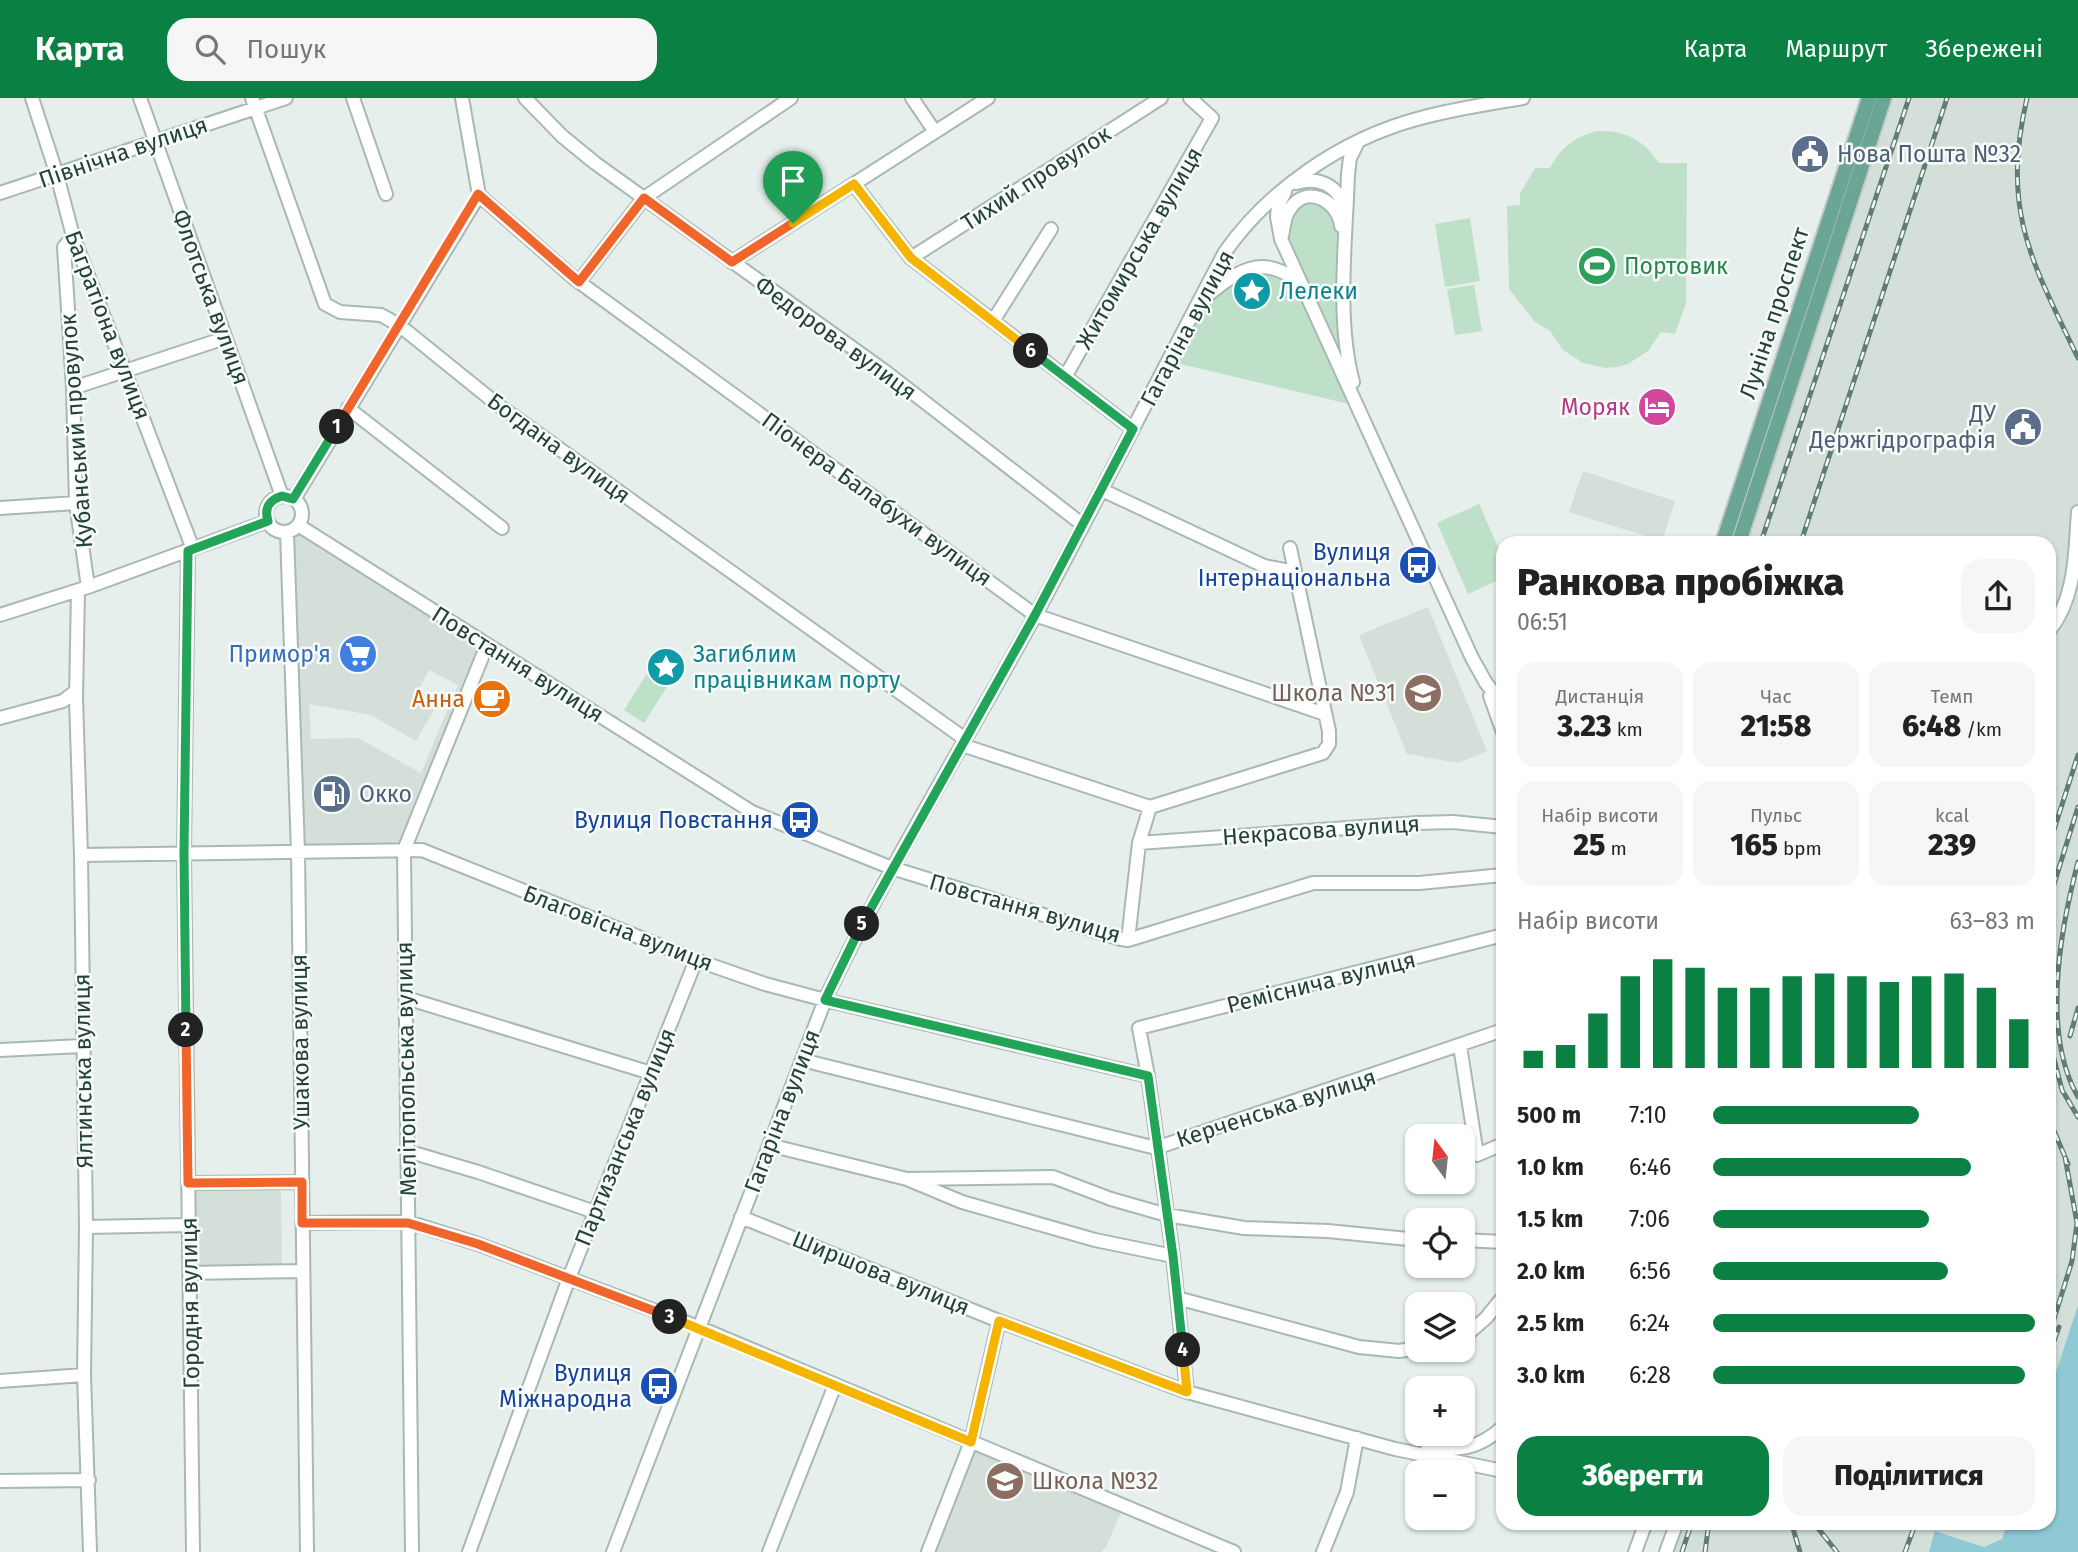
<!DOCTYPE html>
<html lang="uk">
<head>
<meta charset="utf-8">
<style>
	:root { --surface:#fff; --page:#f6f6f6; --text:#222; --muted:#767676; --accent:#0b8043 }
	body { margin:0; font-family:"Fira Sans",sans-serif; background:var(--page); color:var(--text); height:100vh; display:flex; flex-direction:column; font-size:26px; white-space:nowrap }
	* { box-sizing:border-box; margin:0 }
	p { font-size:23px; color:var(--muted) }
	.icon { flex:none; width:38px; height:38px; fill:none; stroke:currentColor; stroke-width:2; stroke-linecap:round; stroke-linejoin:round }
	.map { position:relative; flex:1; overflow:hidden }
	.details { position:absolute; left:1496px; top:438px; width:560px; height:994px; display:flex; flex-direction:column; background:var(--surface); border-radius:21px; box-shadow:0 2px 5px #0004 }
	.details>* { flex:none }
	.needle { width:46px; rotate:345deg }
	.fabs { position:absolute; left:1405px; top:1026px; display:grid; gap:14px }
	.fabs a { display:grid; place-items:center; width:70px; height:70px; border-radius:14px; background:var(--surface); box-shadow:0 2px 5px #0004; font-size:35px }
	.pin { position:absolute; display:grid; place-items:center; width:60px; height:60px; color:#fff; margin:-72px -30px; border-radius:50% 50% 50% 0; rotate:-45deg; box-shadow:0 0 7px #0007 }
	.pin .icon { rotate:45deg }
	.km { position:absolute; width:35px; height:35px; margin:-18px; border-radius:50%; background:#222; color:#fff; font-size:19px; line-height:35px; text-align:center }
	.round { display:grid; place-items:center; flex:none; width:74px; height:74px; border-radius:21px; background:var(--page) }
	.headline { display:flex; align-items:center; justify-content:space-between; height:119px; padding:0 21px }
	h1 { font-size:38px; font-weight:800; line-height:52px }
	.figures { display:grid; grid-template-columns:repeat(3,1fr); gap:10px; height:119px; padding:7px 21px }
	.figures div { display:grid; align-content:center; border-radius:18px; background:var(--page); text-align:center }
	.figures b { font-size:30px; font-weight:800 }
	.figures small { font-size:19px; font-weight:400 }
	.figures p { font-size:19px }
	.chart { height:196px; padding:14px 21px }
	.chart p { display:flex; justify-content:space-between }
	.chart svg { width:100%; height:126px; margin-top:7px; stroke:var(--accent); stroke-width:6 }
	.cta { display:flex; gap:14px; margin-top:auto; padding:14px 21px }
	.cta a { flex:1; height:80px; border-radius:21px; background:var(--accent); color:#fff; font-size:28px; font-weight:800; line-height:80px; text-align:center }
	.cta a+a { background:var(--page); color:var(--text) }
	ul { padding:0 21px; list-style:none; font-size:23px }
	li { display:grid; grid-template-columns:112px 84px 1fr; align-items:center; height:52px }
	li i { height:18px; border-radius:9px; background:var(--accent) }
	header { display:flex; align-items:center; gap:42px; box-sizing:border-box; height:98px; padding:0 35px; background:var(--accent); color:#fff }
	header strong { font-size:33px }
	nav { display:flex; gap:38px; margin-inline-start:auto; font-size:24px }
	.search { width:490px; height:63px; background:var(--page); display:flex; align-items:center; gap:18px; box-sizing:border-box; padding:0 24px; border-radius:21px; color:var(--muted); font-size:26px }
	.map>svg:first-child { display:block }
</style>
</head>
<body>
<header>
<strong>Карта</strong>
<div class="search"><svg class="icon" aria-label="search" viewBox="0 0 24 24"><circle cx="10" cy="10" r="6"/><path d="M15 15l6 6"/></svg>Пошук</div>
<nav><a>Карта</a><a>Маршрут</a><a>Збережені</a></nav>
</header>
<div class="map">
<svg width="2078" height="1454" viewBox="0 0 2078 1454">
	<rect width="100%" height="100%" fill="#e6efeb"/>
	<!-- built -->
	<path fill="#d4dfda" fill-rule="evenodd" d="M1893 0H2078V1207L2049 1295V444H1748Z
		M1583 373 1675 403 1662 443 1569 414Z
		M300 434 480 549 398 747 303 748 292 439ZM429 572 458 587 421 675 358 640 311 641 309 606 371 617 416 643 436 608 416 597Z
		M1428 509 1487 653 1458 665 1407 656 1359 537Z
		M281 1089 282 1169 194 1170 193 1090Z
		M974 1352 1121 1414 1106 1449 1101 1454H935Z
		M1682 1425H2007L2002 1441 1984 1449 1936 1433 1929 1454H1672Z"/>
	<!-- green -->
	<path fill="#bfe0c8" d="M1597 33C1625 32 1644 42 1659 65H1687L1686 205 1675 236 1661 234 1648 253 1628 266 1617 269 1605 270 1583 265 1563 252 1550 233 1535 224 1509 191 1507 108 1520 107V96L1535 70H1550C1560 50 1575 39 1597 33Z
		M1318 103 1337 122 1346 269 1285 140 1290 118 1301 105Z
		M1470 120 1480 183 1445 189 1435 126Z
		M1252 173 1277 175 1297 189 1353 307 1172 264 1201 208 1230 185Z
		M1474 187 1482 233 1455 237 1447 191Z
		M1479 406 1503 460V480L1468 496 1437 425Z
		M662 552 682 565 644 625 624 612Z"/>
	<!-- water -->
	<path fill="#8ec9d4" d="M2078 1207V1454H1929L1935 1433 1984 1449 2002 1441 2007 1425 2049 1424V1295Z"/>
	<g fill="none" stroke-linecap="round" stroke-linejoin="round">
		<defs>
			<path id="minor" d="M32 0 57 77 73 138 193 451
				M140 0 282 398
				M252 0 325 206 340 214 381 217 399 227 498 307 965 641
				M353 0 386 96
				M525 0 562 38 595 65 886 274 1083 427
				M912 0 935 34
				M1296 85C1319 78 1337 87 1345 110
				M854 86 911 160 1133 331
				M1285 94 1278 108 1277 119 1281 141 1472 560 1486 585 1503 607
				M0 95 286 0
				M479 97 575 181 1035 517 1325 616
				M73 138 64 149 73 290 76 405 88 489
				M1282 138C1284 129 1284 118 1290 111 1306 86 1338 102 1341 128
				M911 160 1161 0
				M732 164 988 0
				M579 184 644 100 791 0
				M1204 200C1234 176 1261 153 1298 184
				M993 223 1051 131
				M1065 279 1212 20 1190 0
				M1353 284C1336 221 1346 141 1348 76L1350 60 1357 46
				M73 290 225 240
				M348 310 502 430
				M1102 392 1264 468 1295 474
				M266 416a18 18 0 1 1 36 0a18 18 0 1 1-36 0Z
				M294 401 479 97 462 0
				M0 410 76 405
				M298 427 752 714 892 770 1121 841 1128 842 1313 785H1419L1503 777
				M287 434 298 754 307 1454
				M188 452 184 755 193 1454
				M78 493 76 600 81 757 86 1129 84 1277 90 1454
				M0 517 88 489 268 423
				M2049 533C2076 500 2075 454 2078 414
				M1490 598 1503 634
				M0 620 63 603 76 593
				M962 647 1150 709 1323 655 1329 646V633L1290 450
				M1139 745 1418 725 1453 724 1503 729
				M81 757 422 752 696 862 765 886 825 902 1148 978
				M1128 842 1139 745 1150 709
				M406 900 651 975
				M1460 948 1477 1057 1503 1046
				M0 952 82 948
				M802 962 1156 1050 1503 932
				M769 1047 907 1081 962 1104 1095 1142 1173 1158
				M407 1053 478 1074 595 1114
				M907 1081 1053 1079 1111 1101 1167 1117 1244 1130 1328 1133 1418 1142
				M188 1085 302 1084
				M741 1119 999 1223 1187 1294 1395 1351 1503 1373
				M302 1125 408 1124 478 1146 698 1229 1234 1454
				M86 1129 189 1127
				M1463 1142 1503 1144
				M190 1175 303 1173
				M1177 1200 1359 1249 1399 1253 1418 1250
				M1463 1240 1486 1220 1503 1199
				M0 1283 84 1277
				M1187 1294 1173 1158 1148 978 1139 930 1503 837
				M1427 1351C1460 1352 1477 1352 1503 1329
				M0 1383 89 1382
				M412 1454 404 752 487 547
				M469 1454 569 1180 696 862
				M613 1454 825 902C888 769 965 645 1036 516 1101 396 1161 274 1225 154 1269 91 1343 41 1417 21 1452 11 1487 6 1523 0
				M769 1454 835 1287
				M928 1454 971 1344 999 1223
				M1323 1454 1347 1394 1357 1340
				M1635 1454 1646 1424
				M1666 1454 1677 1424"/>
			<path id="major" d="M1723 444 1869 0
				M1739 444 1884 0"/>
		</defs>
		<!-- minor casing -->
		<use href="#minor" stroke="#a8b8b2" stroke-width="16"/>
		<!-- major casing -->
		<use href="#major" stroke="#c2cac8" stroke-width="18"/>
		<!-- minor -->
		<use href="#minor" stroke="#fff" stroke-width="12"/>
		<!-- major -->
		<use href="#major" stroke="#6aa596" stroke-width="14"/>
		<defs>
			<path id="rail" d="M2027 0C2001 113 2031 162 2078 260
				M1761 444 1909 0
				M1801 444 1947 0
				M2049 747 2078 657
				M2078 764C2060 833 2041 934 2078 999
				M2049 802 2078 709
				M2070 938 2078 910
				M2049 941 2062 992 2078 1019
				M2049 1021 2068 1066
				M2049 1237 2072 1163 2077 1125 2065 1059
				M2049 1257 2059 1229
				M1791 1424 1800 1454
				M1813 1424 1837 1454
				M1682 1454 1692 1424
				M1705 1454 1709 1424
				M1905 1454 1916 1424"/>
		</defs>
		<!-- rail casing -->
		<use href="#rail" stroke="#5f7d75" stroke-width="5"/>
		<!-- rail -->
		<use href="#rail" stroke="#f7fbf9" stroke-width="2.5" stroke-dasharray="8" stroke-linecap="butt"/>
	</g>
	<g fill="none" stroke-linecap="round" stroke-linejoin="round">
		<defs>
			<path id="split-1" d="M337 329 478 96 579 184 644 100 732 164 793 125"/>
			<path id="split-2" d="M186 932 184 755 188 453 268 423C264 410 269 402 282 398L293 401 337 329"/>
			<path id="split-3" d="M186 932 188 1085 302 1084V1125H408L478 1146 670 1219"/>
			<path id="split-4" d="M670 1219 971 1344 999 1223 1187 1294 1183 1252"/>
			<path id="split-5" d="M862 826 825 902 1148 978 1173 1158 1183 1252"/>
			<path id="split-6" d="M862 826 1035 517 1133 331 1031 253"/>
			<path id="split-7" d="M793 125 854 86 911 160 1031 253"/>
		</defs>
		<!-- split-1 casing -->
		<use href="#split-1" stroke="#fff" stroke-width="14"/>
		<!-- split-2 casing -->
		<use href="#split-2" stroke="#fff" stroke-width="14"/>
		<!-- split-3 casing -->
		<use href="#split-3" stroke="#fff" stroke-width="14"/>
		<!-- split-4 casing -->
		<use href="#split-4" stroke="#fff" stroke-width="14"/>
		<!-- split-5 casing -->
		<use href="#split-5" stroke="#fff" stroke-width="14"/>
		<!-- split-6 casing -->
		<use href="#split-6" stroke="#fff" stroke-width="14"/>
		<!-- split-7 casing -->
		<use href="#split-7" stroke="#fff" stroke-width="14"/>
		<!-- split-1 -->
		<use href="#split-1" stroke="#f0652b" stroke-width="9"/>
		<!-- split-2 -->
		<use href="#split-2" stroke="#22a559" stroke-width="9"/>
		<!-- split-3 -->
		<use href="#split-3" stroke="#f0652b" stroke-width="9"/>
		<!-- split-4 -->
		<use href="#split-4" stroke="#f5b400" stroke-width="9"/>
		<!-- split-5 -->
		<use href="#split-5" stroke="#22a559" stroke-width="9"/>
		<!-- split-6 -->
		<use href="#split-6" stroke="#22a559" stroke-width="9"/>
		<!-- split-7 -->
		<use href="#split-7" stroke="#f5b400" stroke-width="9"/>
	</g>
	<!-- icons -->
	<defs>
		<symbol id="civic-disc" viewBox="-11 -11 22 22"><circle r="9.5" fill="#5c6f8a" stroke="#f7fbf9"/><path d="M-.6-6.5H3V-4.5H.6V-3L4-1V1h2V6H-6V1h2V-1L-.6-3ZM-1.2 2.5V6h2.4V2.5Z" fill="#fff"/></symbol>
		<symbol id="stadium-disc" viewBox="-11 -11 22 22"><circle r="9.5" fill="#2e9e5b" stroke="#f7fbf9"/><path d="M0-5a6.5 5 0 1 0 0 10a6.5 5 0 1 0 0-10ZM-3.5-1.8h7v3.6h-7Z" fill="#fff"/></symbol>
		<symbol id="sight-disc" viewBox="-11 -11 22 22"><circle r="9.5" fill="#0f9aa8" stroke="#f7fbf9"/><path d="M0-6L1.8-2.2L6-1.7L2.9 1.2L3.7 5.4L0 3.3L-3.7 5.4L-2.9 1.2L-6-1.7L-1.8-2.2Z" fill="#fff"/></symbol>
		<symbol id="hotel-disc" viewBox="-11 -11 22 22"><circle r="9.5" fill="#d1479c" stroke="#f7fbf9"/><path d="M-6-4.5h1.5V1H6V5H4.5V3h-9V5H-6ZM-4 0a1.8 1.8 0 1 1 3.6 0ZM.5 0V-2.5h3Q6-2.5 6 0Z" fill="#fff"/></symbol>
		<symbol id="bus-disc" viewBox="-11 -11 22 22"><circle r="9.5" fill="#1a4fb4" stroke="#f7fbf9"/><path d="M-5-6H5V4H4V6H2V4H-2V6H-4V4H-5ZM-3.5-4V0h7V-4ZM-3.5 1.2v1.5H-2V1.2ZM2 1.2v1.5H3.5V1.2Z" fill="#fff"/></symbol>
		<symbol id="supermarket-disc" viewBox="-11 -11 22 22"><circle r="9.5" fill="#3f7fe0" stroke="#f7fbf9"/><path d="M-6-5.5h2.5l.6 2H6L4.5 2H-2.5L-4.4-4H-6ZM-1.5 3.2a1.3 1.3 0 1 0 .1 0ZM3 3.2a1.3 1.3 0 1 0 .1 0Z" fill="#fff"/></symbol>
		<symbol id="school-disc" viewBox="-11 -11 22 22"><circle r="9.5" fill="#8d6e63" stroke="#f7fbf9"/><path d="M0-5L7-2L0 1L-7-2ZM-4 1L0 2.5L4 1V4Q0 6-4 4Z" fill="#fff"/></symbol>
		<symbol id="cafe-disc" viewBox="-11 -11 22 22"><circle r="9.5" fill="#e8710a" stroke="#f7fbf9"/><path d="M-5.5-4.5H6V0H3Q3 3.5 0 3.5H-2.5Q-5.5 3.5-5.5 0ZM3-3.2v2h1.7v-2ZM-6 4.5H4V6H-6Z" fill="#fff"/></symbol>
		<symbol id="fuel-disc" viewBox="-11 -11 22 22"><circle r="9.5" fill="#5c6f8a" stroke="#f7fbf9"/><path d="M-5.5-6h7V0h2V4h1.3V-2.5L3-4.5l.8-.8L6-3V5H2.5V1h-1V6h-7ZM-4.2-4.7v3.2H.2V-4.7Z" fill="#fff"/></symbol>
	</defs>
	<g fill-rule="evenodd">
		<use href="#civic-disc" x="1788" y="34" width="44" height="44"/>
		<use href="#stadium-disc" x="1575" y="146" width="44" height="44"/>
		<use href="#sight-disc" x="1230" y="171" width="44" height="44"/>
		<use href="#hotel-disc" x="1635" y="287" width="44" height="44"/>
		<use href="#civic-disc" x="2001" y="307" width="44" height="44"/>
		<use href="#bus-disc" x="1396" y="445" width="44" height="44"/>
		<use href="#supermarket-disc" x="336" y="534" width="44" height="44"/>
		<use href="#sight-disc" x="644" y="547" width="44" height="44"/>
		<use href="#school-disc" x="1401" y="573" width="44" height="44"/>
		<use href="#cafe-disc" x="470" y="579" width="44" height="44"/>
		<use href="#fuel-disc" x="310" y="674" width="44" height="44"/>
		<use href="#bus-disc" x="778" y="700" width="44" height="44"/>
		<use href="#bus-disc" x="637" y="1266" width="44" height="44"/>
		<use href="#school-disc" x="983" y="1361" width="44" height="44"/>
	</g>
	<g text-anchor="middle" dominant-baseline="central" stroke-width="5" stroke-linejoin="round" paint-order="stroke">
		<!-- street labels -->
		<g font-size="23" fill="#24423a" stroke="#f7fbf9">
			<text transform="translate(123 54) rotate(-19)">Північна вулиця</text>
			<text transform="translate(1036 80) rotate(-33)">Тихий провулок</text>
			<text transform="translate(1139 150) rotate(-60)">Житомирська вулиця</text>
			<text transform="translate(211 199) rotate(70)">Флотська вулиця</text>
			<text transform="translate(1774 215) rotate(-72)">Луніна проспект</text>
			<text transform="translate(108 227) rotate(69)">Багратіона вулиця</text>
			<text transform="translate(1187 230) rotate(-62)">Гагаріна вулиця</text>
			<text transform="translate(836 240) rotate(36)">Федорова вулиця</text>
			<text transform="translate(76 333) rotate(-94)">Кубанський провулок</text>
			<text transform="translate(559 350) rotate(36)">Богдана вулиця</text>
			<text transform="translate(877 401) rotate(36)">Піонера Балабухи вулиця</text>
			<text transform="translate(518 566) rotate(32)">Повстання вулиця</text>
			<text transform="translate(1321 732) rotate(-4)">Некрасова вулиця</text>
			<text transform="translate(1025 810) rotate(16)">Повстання вулиця</text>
			<text transform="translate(618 830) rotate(21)">Благовісна вулиця</text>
			<text transform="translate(1321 884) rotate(-14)">Реміснича вулиця</text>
			<text transform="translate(300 944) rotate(-91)">Ушакова вулиця</text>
			<text transform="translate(406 971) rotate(-91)">Мелітопольська вулиця</text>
			<text transform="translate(83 973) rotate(-91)">Ялтинська вулиця</text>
			<text transform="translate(1276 1010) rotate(-18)">Керченська вулиця</text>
			<text transform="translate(782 1013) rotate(-69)">Гагаріна вулиця</text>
			<text transform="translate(625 1039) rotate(-68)">Партизанська вулиця</text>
			<text transform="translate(881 1175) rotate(22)">Ширшова вулиця</text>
			<text transform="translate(190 1205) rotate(-91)">Городня вулиця</text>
		</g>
		<!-- service labels -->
		<g font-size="23" fill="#4e5e75" stroke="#f7fbf9" text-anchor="start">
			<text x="1837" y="56">Нова Пошта №32</text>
			<text x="1996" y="316" text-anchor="end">ДУ<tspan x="1996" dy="26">Держгідрографія</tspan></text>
			<text x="359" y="696">Окко</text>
		</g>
		<!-- leisure labels -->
		<g font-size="23" fill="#27864d" stroke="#f7fbf9" text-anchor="start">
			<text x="1624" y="168">Портовик</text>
		</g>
		<!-- culture labels -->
		<g font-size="23" fill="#0d838f" stroke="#f7fbf9" text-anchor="start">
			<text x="1279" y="193">Лелеки</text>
			<text x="693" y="556">Загиблим<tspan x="693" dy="26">працівникам порту</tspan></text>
		</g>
		<!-- hotel labels -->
		<g font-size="23" fill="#b23c85" stroke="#f7fbf9" text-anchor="end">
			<text x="1630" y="309">Моряк</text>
		</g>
		<!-- transit labels -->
		<g font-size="23" fill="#164399" stroke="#f7fbf9" text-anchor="end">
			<text x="1391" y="454">Вулиця<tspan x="1391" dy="26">Інтернаціональна</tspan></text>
			<text x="773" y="722">Вулиця Повстання</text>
			<text x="632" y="1275">Вулиця<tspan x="632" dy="26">Міжнародна</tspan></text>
		</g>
		<!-- shop labels -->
		<g font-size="23" fill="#366cbe" stroke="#f7fbf9" text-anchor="end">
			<text x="331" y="556">Примор'я</text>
		</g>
		<!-- education labels -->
		<g font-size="23" fill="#785e54" stroke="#f7fbf9" text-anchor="end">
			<text x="1396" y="595">Школа №31</text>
			<text x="1032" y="1383" text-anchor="start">Школа №32</text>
		</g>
		<!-- food labels -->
		<g font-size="23" fill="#c56008" stroke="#f7fbf9" text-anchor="end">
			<text x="465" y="601">Анна</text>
		</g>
	</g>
</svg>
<div class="fabs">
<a><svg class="needle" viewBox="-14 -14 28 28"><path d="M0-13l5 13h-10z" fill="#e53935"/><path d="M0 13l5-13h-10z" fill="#767676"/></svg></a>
<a><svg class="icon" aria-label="locate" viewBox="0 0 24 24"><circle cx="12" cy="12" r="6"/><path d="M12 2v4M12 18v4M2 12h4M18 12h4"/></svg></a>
<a><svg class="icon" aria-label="layers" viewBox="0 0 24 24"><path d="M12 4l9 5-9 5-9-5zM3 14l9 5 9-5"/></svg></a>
<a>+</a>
<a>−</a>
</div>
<div class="pin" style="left:793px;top:125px;background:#1e9e55"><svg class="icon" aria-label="arrive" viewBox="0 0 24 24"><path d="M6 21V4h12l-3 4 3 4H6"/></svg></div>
<b class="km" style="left:337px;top:329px">1</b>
<b class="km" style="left:186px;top:932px">2</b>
<b class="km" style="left:670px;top:1219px">3</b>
<b class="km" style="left:1183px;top:1252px">4</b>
<b class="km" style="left:862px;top:826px">5</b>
<b class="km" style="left:1031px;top:253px">6</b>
<section class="details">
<div class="headline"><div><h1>Ранкова пробіжка</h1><p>06:51</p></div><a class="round"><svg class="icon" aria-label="share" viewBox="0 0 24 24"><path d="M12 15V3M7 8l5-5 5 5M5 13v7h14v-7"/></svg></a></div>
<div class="figures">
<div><p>Дистанція</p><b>3.23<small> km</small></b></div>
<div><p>Час</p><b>21:58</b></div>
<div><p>Темп</p><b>6:48<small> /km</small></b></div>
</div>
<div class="figures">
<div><p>Набір висоти</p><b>25<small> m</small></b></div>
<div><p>Пульс</p><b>165<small> bpm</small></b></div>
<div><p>kcal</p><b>239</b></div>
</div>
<div class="chart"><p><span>Набір висоти</span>63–83 m</p>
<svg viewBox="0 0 160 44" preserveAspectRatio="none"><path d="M5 44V38M15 44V36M25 44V25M35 44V12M45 44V6M55 44V9M65 44V16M75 44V16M85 44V12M95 44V11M105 44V12M115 44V14M125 44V12M135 44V11M145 44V16M155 44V27"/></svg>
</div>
<ul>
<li><b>500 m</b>7:10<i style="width:64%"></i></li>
<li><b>1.0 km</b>6:46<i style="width:80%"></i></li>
<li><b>1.5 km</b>7:06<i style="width:67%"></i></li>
<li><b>2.0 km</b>6:56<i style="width:73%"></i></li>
<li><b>2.5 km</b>6:24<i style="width:100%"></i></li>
<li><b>3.0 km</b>6:28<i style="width:97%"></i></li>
</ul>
<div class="cta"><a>Зберегти</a><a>Поділитися</a></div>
</section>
</div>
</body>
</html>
